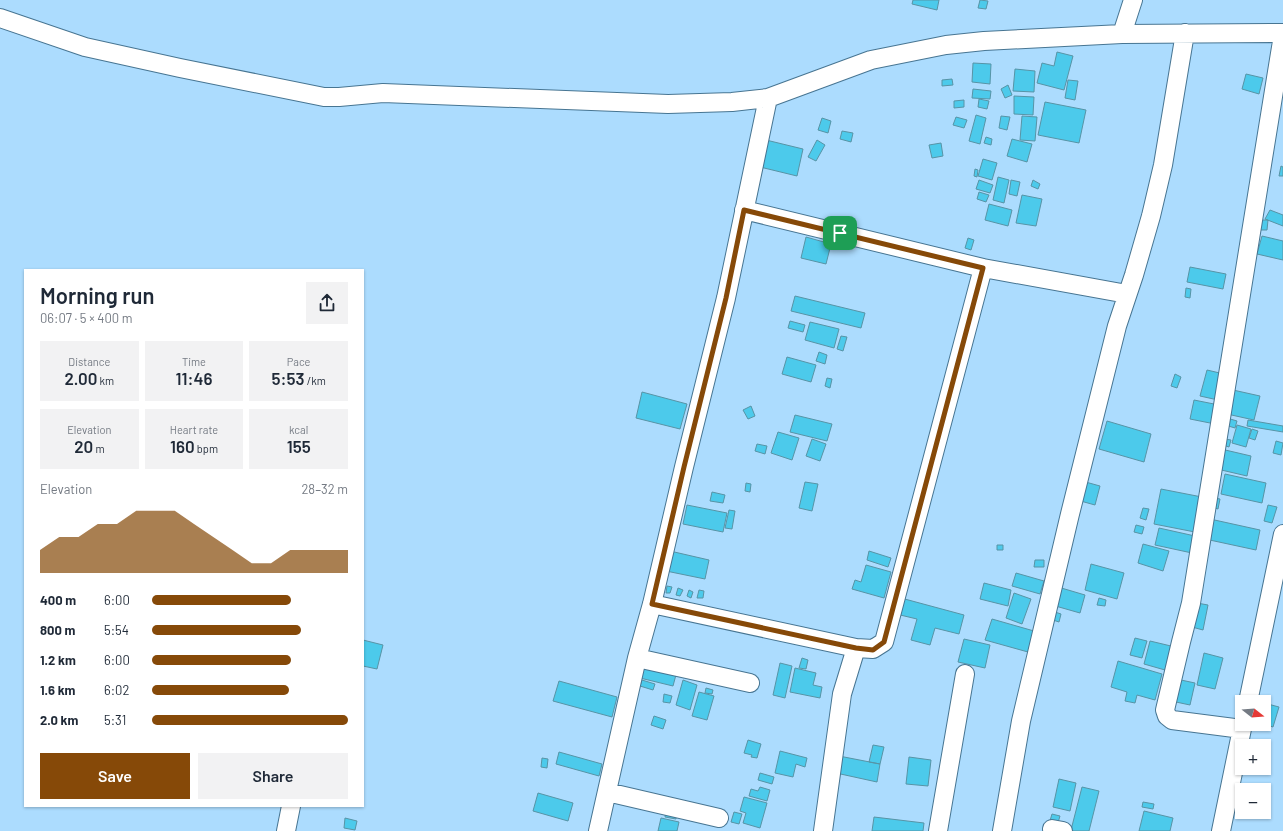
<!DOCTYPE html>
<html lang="en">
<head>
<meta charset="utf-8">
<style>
	:root { --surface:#fff; --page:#f2f2f3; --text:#1f2937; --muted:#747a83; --accent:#864908 }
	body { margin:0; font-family:Barlow,sans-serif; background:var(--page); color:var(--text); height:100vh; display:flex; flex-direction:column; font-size:15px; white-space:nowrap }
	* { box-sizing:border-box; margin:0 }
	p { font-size:13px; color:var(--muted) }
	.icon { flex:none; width:22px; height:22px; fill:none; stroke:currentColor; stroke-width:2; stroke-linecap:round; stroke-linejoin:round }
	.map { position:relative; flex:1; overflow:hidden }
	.panel { position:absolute; left:24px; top:269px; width:340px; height:538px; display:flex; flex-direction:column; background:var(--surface); border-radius:0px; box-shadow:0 1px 3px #0004 }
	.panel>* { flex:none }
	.needle { width:26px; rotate:107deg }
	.fabs { position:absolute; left:1235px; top:695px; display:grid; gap:8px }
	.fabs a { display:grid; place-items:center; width:36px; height:36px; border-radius:0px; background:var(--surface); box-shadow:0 1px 3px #0004; font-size:20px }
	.pin { position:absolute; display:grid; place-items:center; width:34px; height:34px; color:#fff; margin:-17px; border-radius:8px; box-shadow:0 2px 6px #0006 }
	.round { display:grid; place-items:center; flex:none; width:42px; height:42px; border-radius:0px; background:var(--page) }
	.head { display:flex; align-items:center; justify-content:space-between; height:68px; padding:0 16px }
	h1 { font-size:22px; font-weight:600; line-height:30px }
	.metrics { display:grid; grid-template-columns:repeat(3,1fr); gap:6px; height:68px; padding:4px 16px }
	.metrics div { display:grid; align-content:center; border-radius:0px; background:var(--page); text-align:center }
	.metrics b { font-size:17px; font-weight:600 }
	.metrics small { font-size:11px; font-weight:400 }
	.metrics p { font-size:11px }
	.chart { height:112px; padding:8px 16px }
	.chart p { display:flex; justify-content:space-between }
	.chart svg { width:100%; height:72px; margin-top:4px; fill:var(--accent); opacity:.7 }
	.button { display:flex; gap:8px; margin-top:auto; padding:8px 16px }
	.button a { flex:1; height:46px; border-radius:0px; background:var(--accent); color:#fff; font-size:16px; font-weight:600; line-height:46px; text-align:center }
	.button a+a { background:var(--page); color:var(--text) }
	ul { padding:0 16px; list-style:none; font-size:13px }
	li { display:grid; grid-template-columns:64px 48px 1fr; align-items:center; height:30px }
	li i { height:10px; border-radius:5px; background:var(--accent) }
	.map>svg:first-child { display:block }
</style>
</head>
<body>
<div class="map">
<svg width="1283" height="831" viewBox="0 0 1283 831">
	<rect width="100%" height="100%" fill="#acdcfe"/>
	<!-- building -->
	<path fill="#4ccaeb" stroke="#5794a6" d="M913 0H939L937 10 912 4Z
		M980 0 988 1 986 9 978 8Z
		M1057 52 1073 56 1064 90 1037 83 1042 63 1054 66Z
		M973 63 991 64 990 84 972 82Z
		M1015 69 1035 71 1034 92 1013 91Z
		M1246 74 1263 78 1259 94 1242 89Z
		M952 79 953 85 942 86V80Z
		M1068 80 1078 81 1075 100 1065 98Z
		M1008 85 1012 95 1005 98 1001 89Z
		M973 89 991 91 990 99 972 98Z
		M1014 96 1034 97 1033 115 1014 114Z
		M979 99 989 101 987 109 978 107Z
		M964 100V107L954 108V101Z
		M1045 102 1086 110 1079 143 1038 135Z
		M976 115 986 118 980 144 969 141Z
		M1001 116 1010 117 1007 130 999 128Z
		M1022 116 1037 117 1035 141 1020 140Z
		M956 117 967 120 964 128 953 125Z
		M822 118 831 121 828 133 818 130Z
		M842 131 853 133 851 142 840 139Z
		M986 137 992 139 991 145 984 143Z
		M1012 139 1032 144 1027 162 1007 156Z
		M766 140 803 149 797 176 760 167Z
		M817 140 825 145 816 161 808 157Z
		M941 143 943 156 932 158 929 145Z
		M983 159 997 163 992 180 978 176Z
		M1281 166 1283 167V176H1279Z
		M975 169 978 170 977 177 974 176Z
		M998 177 1009 180 1004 203 993 200Z
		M979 180 993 185 990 193 976 189Z
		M1011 180 1020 182 1017 196 1009 194Z
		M1033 180 1040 184 1038 189 1031 186Z
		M979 192 989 195 986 202 977 199Z
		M1022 195 1042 199 1036 226 1016 223Z
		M989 204 1012 210 1008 226 985 220Z
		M1270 210 1283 215V226L1265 219Z
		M1260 220H1268L1267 230H1260Z
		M1262 236 1283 241V260L1257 254Z
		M806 237 831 244 826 264 801 258Z
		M968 238 974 240 971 250 965 248Z
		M1190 267 1226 274 1223 289 1187 282Z
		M1186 288 1191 289 1190 298 1185 297Z
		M795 296 865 313 861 328 791 311Z
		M790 321 805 325 803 332 788 328Z
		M810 322 839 329 834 348 805 340Z
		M841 336 847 337 843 351 837 349Z
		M819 352 827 355 825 364 816 361Z
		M787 357 816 365 811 382 782 374Z
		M1207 370 1224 374 1218 400 1200 396Z
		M1175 374 1181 377 1177 388 1171 386Z
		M827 378 832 379 830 388 825 386Z
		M1233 390 1260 396 1254 420 1227 414Z
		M642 392 687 404 680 429 636 418Z
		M1194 400 1219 405 1215 424 1190 419Z
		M751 406 755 416 748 419 743 410Z
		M795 415 832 424 827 441 790 432Z
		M1227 418 1237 421 1235 428 1225 425Z
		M1248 420 1283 426V432L1247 426Z
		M1107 421 1151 434 1144 462 1099 449Z
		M1237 425 1251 429 1246 447 1232 443Z
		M1252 429 1258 431 1255 440 1249 438Z
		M778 432 799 438 792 460 771 453Z
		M812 439 826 444 820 461 806 456Z
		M1225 439 1231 440 1229 447 1223 445Z
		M1276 441 1283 443 1281 455 1273 453Z
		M757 444 767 446 765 454 755 451Z
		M1221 449 1251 456 1247 476 1217 469Z
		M1225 474 1266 483 1262 503 1221 494Z
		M1082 481 1100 486 1095 505 1077 500Z
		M805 482 818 484 812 511 799 508Z
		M746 483 751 484 750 492 745 491Z
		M1161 489 1207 498 1200 533 1154 524Z
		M712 492 725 495 723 503 710 501Z
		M1215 498 1220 499 1218 509 1212 507Z
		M687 505 727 513 723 532 683 524Z
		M1268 505 1277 507 1272 523 1264 521Z
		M1143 508 1149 509 1146 520 1140 518Z
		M729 510 735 511 732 529 725 528Z
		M1210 519 1260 530 1256 550 1205 539Z
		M1136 525 1144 527 1142 534 1134 532Z
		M1159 528 1195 536 1192 553 1155 545Z
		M1143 544 1169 551 1163 571 1138 563Z
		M997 545H1003V550H997Z
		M670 551 709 560 705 579 666 571Z
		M869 551 891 558 888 567 867 560Z
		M1035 560H1044V567H1034Z
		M1091 564 1124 573 1117 599 1085 590Z
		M866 565 891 572 884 598 852 589 855 580 861 582Z
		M1016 573 1044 581 1040 594 1012 586Z
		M984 583 1011 590 1008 606 980 599Z
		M667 586 672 587 670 593H666Z
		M1058 587 1085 595 1080 613 1052 605Z
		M678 588 683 590 680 596 676 595Z
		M689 590 693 592 691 598 687 596Z
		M699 590 704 591 703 598H697Z
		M1014 593 1031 599 1022 624 1006 618Z
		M901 598 964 615 959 634 935 628 930 645 911 640 917 619 896 614Z
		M1099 598 1106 600 1105 606 1097 605Z
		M1197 603 1208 605 1203 630 1192 627Z
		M1055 612 1061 614 1059 622 1053 620Z
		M992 619 1034 631 1028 652 985 640Z
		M1135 638 1147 641 1142 658 1130 655Z
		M964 639 990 645 985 668 958 662Z
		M363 640 383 645 377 669 363 666Z
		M1150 641 1171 646 1165 670 1144 664Z
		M1204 653 1223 658 1215 689 1197 685Z
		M802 658 808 660 806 669 799 668Z
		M1118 661 1162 674 1155 700 1137 695 1135 703 1125 701 1127 692 1111 687Z
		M643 663 677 671 673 686 640 678Z
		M780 663 792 666 785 698 773 695Z
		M795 668 816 673 813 685 822 687 820 698 790 692Z
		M642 680 655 684 653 690 640 686Z
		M683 680 697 685 690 710 676 705Z
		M1181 680 1195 683 1190 705 1176 702Z
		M559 681 617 697 612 717 553 701Z
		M706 688 713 690 712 694 705 693Z
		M699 692 714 696 707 720 692 716Z
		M664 694 672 696 670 703 663 702Z
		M1264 703 1279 707 1273 727 1264 724Z
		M654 716 666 720 663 729 651 725Z
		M748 740 761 744 757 758 751 757 752 755 744 753Z
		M873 745 884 747 880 764 869 762Z
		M780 751 807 758 805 767 796 764 793 777 775 773Z
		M559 752 602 764 599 776 556 764Z
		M839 756 880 764 877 782 836 773Z
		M909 757 931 760 928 786 906 784Z
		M542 758 548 759 547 768 541 767Z
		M760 773 774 777 772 784 758 780Z
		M1059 779 1076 783 1070 811 1053 807Z
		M760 787 770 790 767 801 749 796 751 789 758 791Z
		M1082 787 1099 791 1089 831H1074L1071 830Z
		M538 793 573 803 568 821 533 811Z
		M744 797 767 803 760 828 743 823 746 813 740 811Z
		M1143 802 1154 804 1153 809 1142 807Z
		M666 810 677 812 676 819 665 817Z
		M1144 811 1173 818 1170 831H1139Z
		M734 812 742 814 739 824 731 822Z
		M1052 814 1060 816 1057 826 1049 824Z
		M874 817 924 823 923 831H872Z
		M345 818 357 821 355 830 344 828Z
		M661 818 679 822 677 831H658Z"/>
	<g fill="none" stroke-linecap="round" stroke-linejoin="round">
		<defs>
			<path id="street" d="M0 18 85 47 180 68 324 97H339L383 93 668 104 732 102 768 98
				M1122 34 1133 0
				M744 210 983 268
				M652 604 856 648 873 649 884 642 983 268 1127 294
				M637 658 750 683
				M1248 702 1283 534
				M1242 729 1172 720 1167 716 1165 710 1181 642 1191 603 1283 35
				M607 792 719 818
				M1052 829 1063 831
				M286 831 291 806
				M598 831 637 658 652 604 684 467 726 298 768 98 871 60 946 45 984 41 1122 34 1283 33
				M823 831 842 694 856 648
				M938 831 965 674
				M1002 831 1021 721 1070 514 1117 326 1134 275 1151 216 1163 165 1185 33
				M1221 831 1243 724"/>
		</defs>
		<!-- street casing -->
		<use href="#street" stroke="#477592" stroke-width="20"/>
		<!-- street -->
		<use href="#street" stroke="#fff" stroke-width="18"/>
	</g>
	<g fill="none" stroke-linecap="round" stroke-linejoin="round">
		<defs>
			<path id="route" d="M744 210 983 268 884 642 873 650 856 648 652 604 684 467 726 298Z"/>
		</defs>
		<!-- route casing -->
		<use href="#route" stroke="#fff" stroke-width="8"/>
		<!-- route -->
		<use href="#route" stroke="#864908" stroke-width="5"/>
	</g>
</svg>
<div class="fabs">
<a><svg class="needle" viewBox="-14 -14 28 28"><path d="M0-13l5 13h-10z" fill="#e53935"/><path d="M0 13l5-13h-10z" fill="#747a83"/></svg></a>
<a>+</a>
<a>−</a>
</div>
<div class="pin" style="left:840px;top:233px;background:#1e9e55"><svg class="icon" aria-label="arrive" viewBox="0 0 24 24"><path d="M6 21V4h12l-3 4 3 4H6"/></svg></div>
<section class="panel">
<div class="head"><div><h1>Morning run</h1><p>06:07 · 5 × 400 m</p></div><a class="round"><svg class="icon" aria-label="share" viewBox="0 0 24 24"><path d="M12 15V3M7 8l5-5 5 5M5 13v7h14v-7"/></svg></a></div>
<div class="metrics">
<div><p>Distance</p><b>2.00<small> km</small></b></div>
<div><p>Time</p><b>11:46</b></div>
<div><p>Pace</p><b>5:53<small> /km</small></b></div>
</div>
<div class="metrics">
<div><p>Elevation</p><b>20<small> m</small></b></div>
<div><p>Heart rate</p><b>160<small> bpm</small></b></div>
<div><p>kcal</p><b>155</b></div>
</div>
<div class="chart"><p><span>Elevation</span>28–32 m</p>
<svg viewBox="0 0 160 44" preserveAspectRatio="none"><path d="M0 44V30L10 22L20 22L30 14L40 14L50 6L60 6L70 6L80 14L90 22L100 30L110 38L120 38L130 30L140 30L150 30L160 30V44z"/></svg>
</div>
<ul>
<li><b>400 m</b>6:00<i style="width:71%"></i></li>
<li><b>800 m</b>5:54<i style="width:76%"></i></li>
<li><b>1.2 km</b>6:00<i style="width:71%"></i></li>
<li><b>1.6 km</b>6:02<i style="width:70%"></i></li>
<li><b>2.0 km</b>5:31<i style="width:100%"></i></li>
</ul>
<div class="button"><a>Save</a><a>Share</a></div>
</section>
</div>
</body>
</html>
